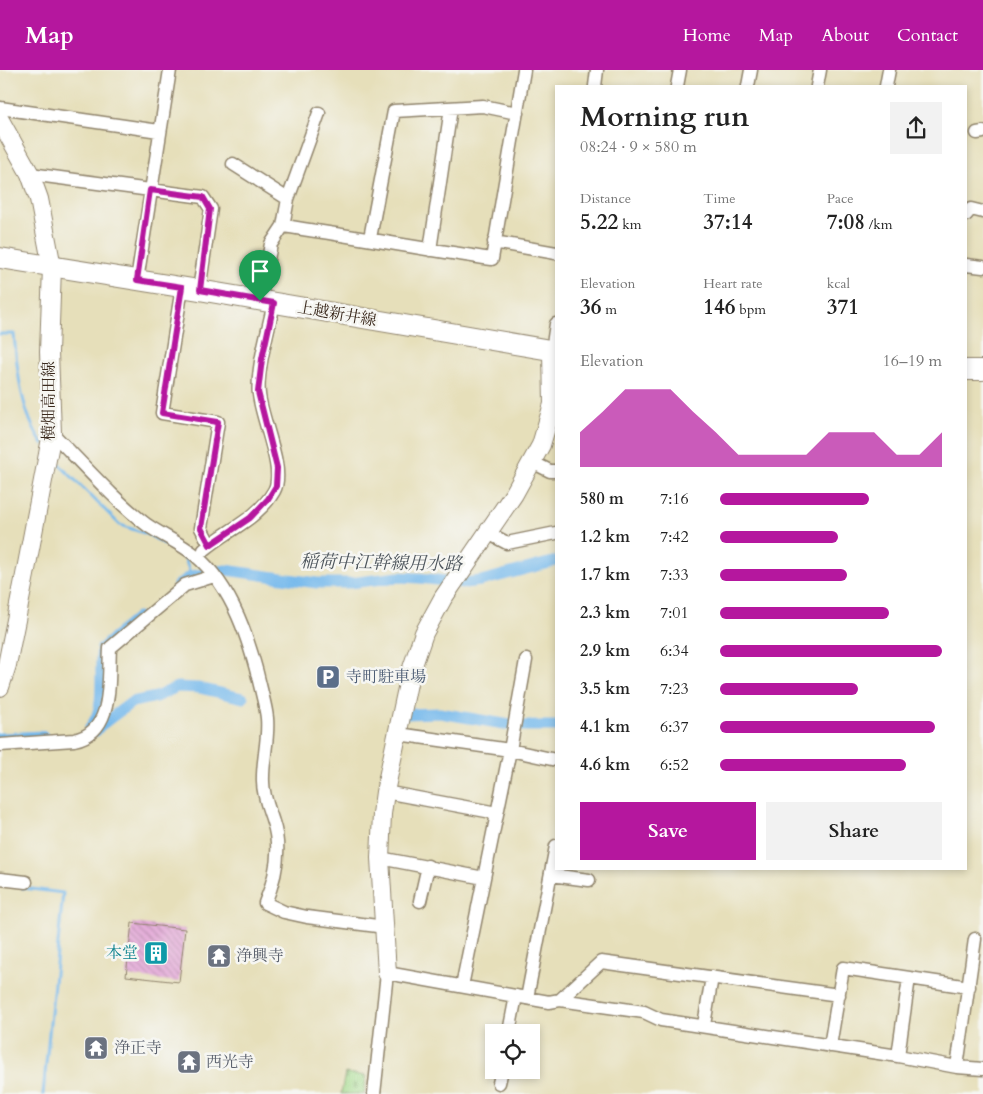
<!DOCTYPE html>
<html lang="en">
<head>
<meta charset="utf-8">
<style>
	:root { --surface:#fff; --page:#f2f2f2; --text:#222; --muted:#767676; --accent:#b5179e }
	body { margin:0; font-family:Cardo,"Noto Serif JP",serif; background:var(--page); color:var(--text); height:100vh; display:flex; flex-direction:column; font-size:19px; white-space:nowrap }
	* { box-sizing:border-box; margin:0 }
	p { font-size:16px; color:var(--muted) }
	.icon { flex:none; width:28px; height:28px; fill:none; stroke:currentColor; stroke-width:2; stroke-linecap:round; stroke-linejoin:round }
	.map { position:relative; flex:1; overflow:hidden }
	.side { position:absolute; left:555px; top:15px; width:412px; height:785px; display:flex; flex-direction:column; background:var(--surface); border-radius:0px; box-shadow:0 2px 8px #0003 }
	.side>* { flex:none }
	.buttons { position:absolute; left:485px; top:954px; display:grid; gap:10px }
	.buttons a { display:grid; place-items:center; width:55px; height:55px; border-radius:0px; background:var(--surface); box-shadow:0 2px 8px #0003; font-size:25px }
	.pin { position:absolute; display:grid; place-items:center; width:42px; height:42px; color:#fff; margin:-51px -21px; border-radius:50% 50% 50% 0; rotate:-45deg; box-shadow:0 0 5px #0007 }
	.pin .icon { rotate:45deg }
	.round { display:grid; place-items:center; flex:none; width:52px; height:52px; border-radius:0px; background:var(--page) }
	.summary { display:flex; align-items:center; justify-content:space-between; height:85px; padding:0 25px }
	h1 { font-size:28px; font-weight:600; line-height:38px }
	.metrics { display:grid; grid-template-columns:repeat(3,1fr); gap:8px; height:85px; padding:5px 25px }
	.metrics div { display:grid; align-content:center }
	.metrics b { font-size:21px; font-weight:600 }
	.metrics small { font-size:14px; font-weight:400 }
	.metrics p { font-size:14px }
	.chart { height:140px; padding:10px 25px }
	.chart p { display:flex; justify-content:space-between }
	.chart svg { width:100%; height:90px; margin-top:5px; fill:var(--accent); opacity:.7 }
	.action { display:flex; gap:10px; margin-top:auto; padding:10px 25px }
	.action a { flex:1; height:58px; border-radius:0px; background:var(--accent); color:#fff; font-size:20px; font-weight:600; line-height:58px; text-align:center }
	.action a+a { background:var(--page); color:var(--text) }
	ul { padding:0 25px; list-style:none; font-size:16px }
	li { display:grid; grid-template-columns:80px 60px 1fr; align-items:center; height:38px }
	li i { height:12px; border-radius:6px; background:var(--accent) }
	header { display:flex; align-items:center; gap:30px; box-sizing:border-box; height:70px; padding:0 25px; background:var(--accent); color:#fff }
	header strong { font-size:24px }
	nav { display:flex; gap:28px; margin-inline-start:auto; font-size:18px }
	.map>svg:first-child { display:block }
</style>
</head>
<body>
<header>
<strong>Map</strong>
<nav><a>Home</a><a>Map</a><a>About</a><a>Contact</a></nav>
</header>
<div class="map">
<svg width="983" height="1024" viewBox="0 0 983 1024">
	<defs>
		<pattern id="cemetery-stones" width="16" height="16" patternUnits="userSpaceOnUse" patternTransform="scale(1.25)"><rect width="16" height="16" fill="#a4db8c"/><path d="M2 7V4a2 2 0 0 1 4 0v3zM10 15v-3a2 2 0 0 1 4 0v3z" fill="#8ebc78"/></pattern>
		<pattern id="building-back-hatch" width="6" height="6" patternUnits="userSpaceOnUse" patternTransform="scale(1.25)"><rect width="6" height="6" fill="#e2a4d6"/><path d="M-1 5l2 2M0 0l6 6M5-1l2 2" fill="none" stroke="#b886ad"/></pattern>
	</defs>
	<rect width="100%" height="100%" fill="#f6f6f2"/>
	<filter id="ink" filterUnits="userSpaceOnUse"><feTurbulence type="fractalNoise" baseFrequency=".02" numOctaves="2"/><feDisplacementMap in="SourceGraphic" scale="10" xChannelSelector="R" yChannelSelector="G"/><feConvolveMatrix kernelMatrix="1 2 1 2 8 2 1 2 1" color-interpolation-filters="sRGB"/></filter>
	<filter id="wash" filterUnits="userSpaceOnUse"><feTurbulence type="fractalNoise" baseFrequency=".0096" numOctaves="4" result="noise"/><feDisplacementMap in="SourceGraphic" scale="20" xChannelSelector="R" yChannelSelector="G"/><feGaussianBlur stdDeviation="1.12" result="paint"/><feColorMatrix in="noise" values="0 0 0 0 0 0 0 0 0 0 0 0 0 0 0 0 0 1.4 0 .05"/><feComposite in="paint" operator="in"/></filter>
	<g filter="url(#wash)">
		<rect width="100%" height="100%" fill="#e6dfba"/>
		<!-- cemetery -->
		<path fill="url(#cemetery-stones)" stroke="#708255" d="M345 1003 366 1006 364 1024H341Z"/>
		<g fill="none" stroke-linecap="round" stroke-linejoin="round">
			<!-- stream -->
			<path stroke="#76b9ec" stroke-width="3" d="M0 264H14C17 299 21 344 43 374
				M54 389 120 455 147 464 173 479 185 488 191 506
				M23 818 63 823 43 1024"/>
			<!-- canal -->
			<path stroke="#76b9ec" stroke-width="11" d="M966 202 983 204
				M178 515 191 506 226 500 317 513H350L398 507 419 508 464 513 481 511 556 491
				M405 644 440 643 510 655
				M517 656H556
				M90 657C107 639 98 601 102 578L138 547
				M96 661 100 656 132 632 156 627 177 617 199 618 243 628
				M0 668 43 666"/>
		</g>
		<g id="blocks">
			<!-- building -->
			<path fill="url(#building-back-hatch)" d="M132 853 185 859 179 912 126 906Z"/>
		</g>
	</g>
	<g filter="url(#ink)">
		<use href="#blocks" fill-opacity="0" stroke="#90846c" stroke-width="1"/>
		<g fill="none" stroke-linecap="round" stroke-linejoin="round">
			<defs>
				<path id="street" d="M595 16 597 0
					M677 16 680 0
					M748 16 751 0
					M817 16 820 0
					M886 16 889 0
					M0 38 159 61
					M977 63 983 62
					M233 94 288 129
					M30 104 203 127 211 139 199 220
					M966 145 971 139 983 142
					M283 156 288 129 319 43
					M370 168 394 41 483 36 517 43
					M494 172 556 183
					M430 180 451 38
					M966 195 983 197
					M137 210 170 0
					M182 217 162 343 218 352 201 458 210 475
					M260 231 271 174 283 156C353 166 422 179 492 189L524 0
					M552 281 556 254
					M52 363C81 392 115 431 147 455 163 466 180 473 195 485 233 517 250 572 261 619 263 628 266 638 267 648 269 670 262 691 263 712 263 726 269 739 273 752 282 779 276 807 265 833L284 842 307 847 385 857
					M532 392 550 401H556
					M488 463 507 473 556 463
					M204 480C227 460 258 449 274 421 286 400 261 349 259 324 256 300 269 257 274 233
					M398 664 510 680 556 690
					M0 675 74 670C115 662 108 610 110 578L185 515 214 506
					M385 722 497 743
					M380 788 484 808
					M551 805 589 810
					M0 809 26 812
					M420 831 428 796
					M462 916 510 680 526 590
					M527 928 556 776
					M560 930 601 892 839 925
					M704 955 712 907
					M509 962 516 926
					M830 976 843 898 969 917
					M898 986 909 908
					M957 997 975 869
					M499 1013 502 1000
					M374 1024 387 903 549 932 560 930 644 942 661 950 898 986 957 997 983 999"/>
				<path id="secondary" d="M0 50 30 104 39 129 52 197 49 282 52 363 25 505 7 595 0 617
					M387 903 380 788 382 744 385 722 410 604 424 563 443 528 514 424 541 375 553 334 552 281"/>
				<path id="primary" d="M0 188 199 220 556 281
					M966 300H983"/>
			</defs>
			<!-- street casing -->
			<use href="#street" stroke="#90846c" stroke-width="15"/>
			<!-- secondary casing -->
			<use href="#secondary" stroke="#90846c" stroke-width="20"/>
			<!-- primary casing -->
			<use href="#primary" stroke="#90846c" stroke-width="22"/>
			<!-- street -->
			<use href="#street" stroke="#fff" stroke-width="12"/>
			<!-- secondary -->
			<use href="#secondary" stroke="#fff" stroke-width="18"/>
			<!-- primary -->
			<use href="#primary" stroke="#fff" stroke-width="20"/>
		</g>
	</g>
	<g fill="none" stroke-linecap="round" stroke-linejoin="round" filter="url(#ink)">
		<defs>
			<path id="route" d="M150 120 203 127 210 139 200 220 274 233 262 289 258 322 277 398 276 416 268 429 250 448 210 475 201 458 218 352 162 343 182 217 137 210Z"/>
		</defs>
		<!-- route casing -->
		<use href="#route" stroke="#fff" stroke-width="10"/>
		<!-- route -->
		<use href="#route" stroke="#b5179e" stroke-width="6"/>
	</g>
	<!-- icons -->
	<defs>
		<symbol id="parking-square" viewBox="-11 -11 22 22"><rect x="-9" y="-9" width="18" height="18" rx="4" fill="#5c6f8a" stroke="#f6f6f2"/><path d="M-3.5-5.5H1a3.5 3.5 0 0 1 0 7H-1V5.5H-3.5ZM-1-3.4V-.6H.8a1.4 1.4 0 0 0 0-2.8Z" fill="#fff"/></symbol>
		<symbol id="building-square" viewBox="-11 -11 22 22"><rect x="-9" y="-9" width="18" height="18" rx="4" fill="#0f9aa8" stroke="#f6f6f2"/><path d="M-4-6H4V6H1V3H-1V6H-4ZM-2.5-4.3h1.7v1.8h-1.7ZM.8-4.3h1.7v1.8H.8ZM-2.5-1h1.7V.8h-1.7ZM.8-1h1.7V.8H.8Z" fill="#fff"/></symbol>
		<symbol id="temple-square" viewBox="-11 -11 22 22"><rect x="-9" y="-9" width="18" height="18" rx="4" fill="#6b7280" stroke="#f6f6f2"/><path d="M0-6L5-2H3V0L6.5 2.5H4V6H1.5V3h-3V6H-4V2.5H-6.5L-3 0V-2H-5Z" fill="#fff"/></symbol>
	</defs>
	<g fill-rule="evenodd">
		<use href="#parking-square" x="314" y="593" width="28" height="28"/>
		<use href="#building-square" x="142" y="869" width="28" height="28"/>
		<use href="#temple-square" x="205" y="872" width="28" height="28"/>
		<use href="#temple-square" x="82" y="964" width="28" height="28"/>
		<use href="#temple-square" x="175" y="978" width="28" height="28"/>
	</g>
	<g text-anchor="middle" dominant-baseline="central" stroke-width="5" stroke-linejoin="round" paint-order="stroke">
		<!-- street labels -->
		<g font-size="16" fill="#3b2a1e" stroke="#f6f6f2">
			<text transform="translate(337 244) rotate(10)">上越新井線</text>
			<text transform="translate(49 331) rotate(-90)">横畑高田線</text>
		</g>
		<!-- service labels -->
		<g font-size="16" fill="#4e5e75" stroke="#f6f6f2" text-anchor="start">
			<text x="346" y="607">寺町駐車場</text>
		</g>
		<!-- culture labels -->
		<g font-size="16" fill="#0d838f" stroke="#f6f6f2" text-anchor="end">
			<text x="138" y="883">本堂</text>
		</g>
		<!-- worship labels -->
		<g font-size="16" fill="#5b616d" stroke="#f6f6f2" text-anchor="start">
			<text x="236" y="886">浄興寺</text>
			<text x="114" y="978">浄正寺</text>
			<text x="206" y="992">西光寺</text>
		</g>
		<!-- water labels -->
		<g font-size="18" font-style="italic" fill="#4d555c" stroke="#f6f6f2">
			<text transform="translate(381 493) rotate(1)">稲荷中江幹線用水路</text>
		</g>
	</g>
</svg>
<div class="buttons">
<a><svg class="icon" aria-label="locate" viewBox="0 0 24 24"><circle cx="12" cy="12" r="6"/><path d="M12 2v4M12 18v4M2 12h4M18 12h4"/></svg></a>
</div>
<div class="pin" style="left:260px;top:231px;background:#1e9e55"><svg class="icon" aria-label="arrive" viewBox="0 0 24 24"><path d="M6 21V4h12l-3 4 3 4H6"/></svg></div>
<section class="side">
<div class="summary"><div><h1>Morning run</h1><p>08:24 · 9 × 580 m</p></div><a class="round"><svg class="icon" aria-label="share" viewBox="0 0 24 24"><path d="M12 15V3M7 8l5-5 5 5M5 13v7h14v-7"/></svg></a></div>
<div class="metrics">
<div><p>Distance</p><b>5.22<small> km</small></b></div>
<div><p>Time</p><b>37:14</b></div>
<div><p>Pace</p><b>7:08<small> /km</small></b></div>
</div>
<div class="metrics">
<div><p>Elevation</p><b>36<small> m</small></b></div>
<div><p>Heart rate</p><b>146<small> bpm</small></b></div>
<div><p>kcal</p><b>371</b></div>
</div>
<div class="chart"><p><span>Elevation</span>16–19 m</p>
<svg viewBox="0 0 160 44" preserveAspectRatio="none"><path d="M0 44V27L10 17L20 6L30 6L40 6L50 17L60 27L70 38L80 38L90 38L100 38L110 27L120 27L130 27L140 38L150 38L160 27V44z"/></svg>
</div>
<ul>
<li><b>580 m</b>7:16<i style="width:67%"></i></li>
<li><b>1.2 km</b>7:42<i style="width:53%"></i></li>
<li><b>1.7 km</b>7:33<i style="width:57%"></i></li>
<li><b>2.3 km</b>7:01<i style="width:76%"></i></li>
<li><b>2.9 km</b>6:34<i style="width:100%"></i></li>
<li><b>3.5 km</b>7:23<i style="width:62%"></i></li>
<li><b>4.1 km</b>6:37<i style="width:97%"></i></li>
<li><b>4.6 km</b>6:52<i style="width:84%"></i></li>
</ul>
<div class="action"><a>Save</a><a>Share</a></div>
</section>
</div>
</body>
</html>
